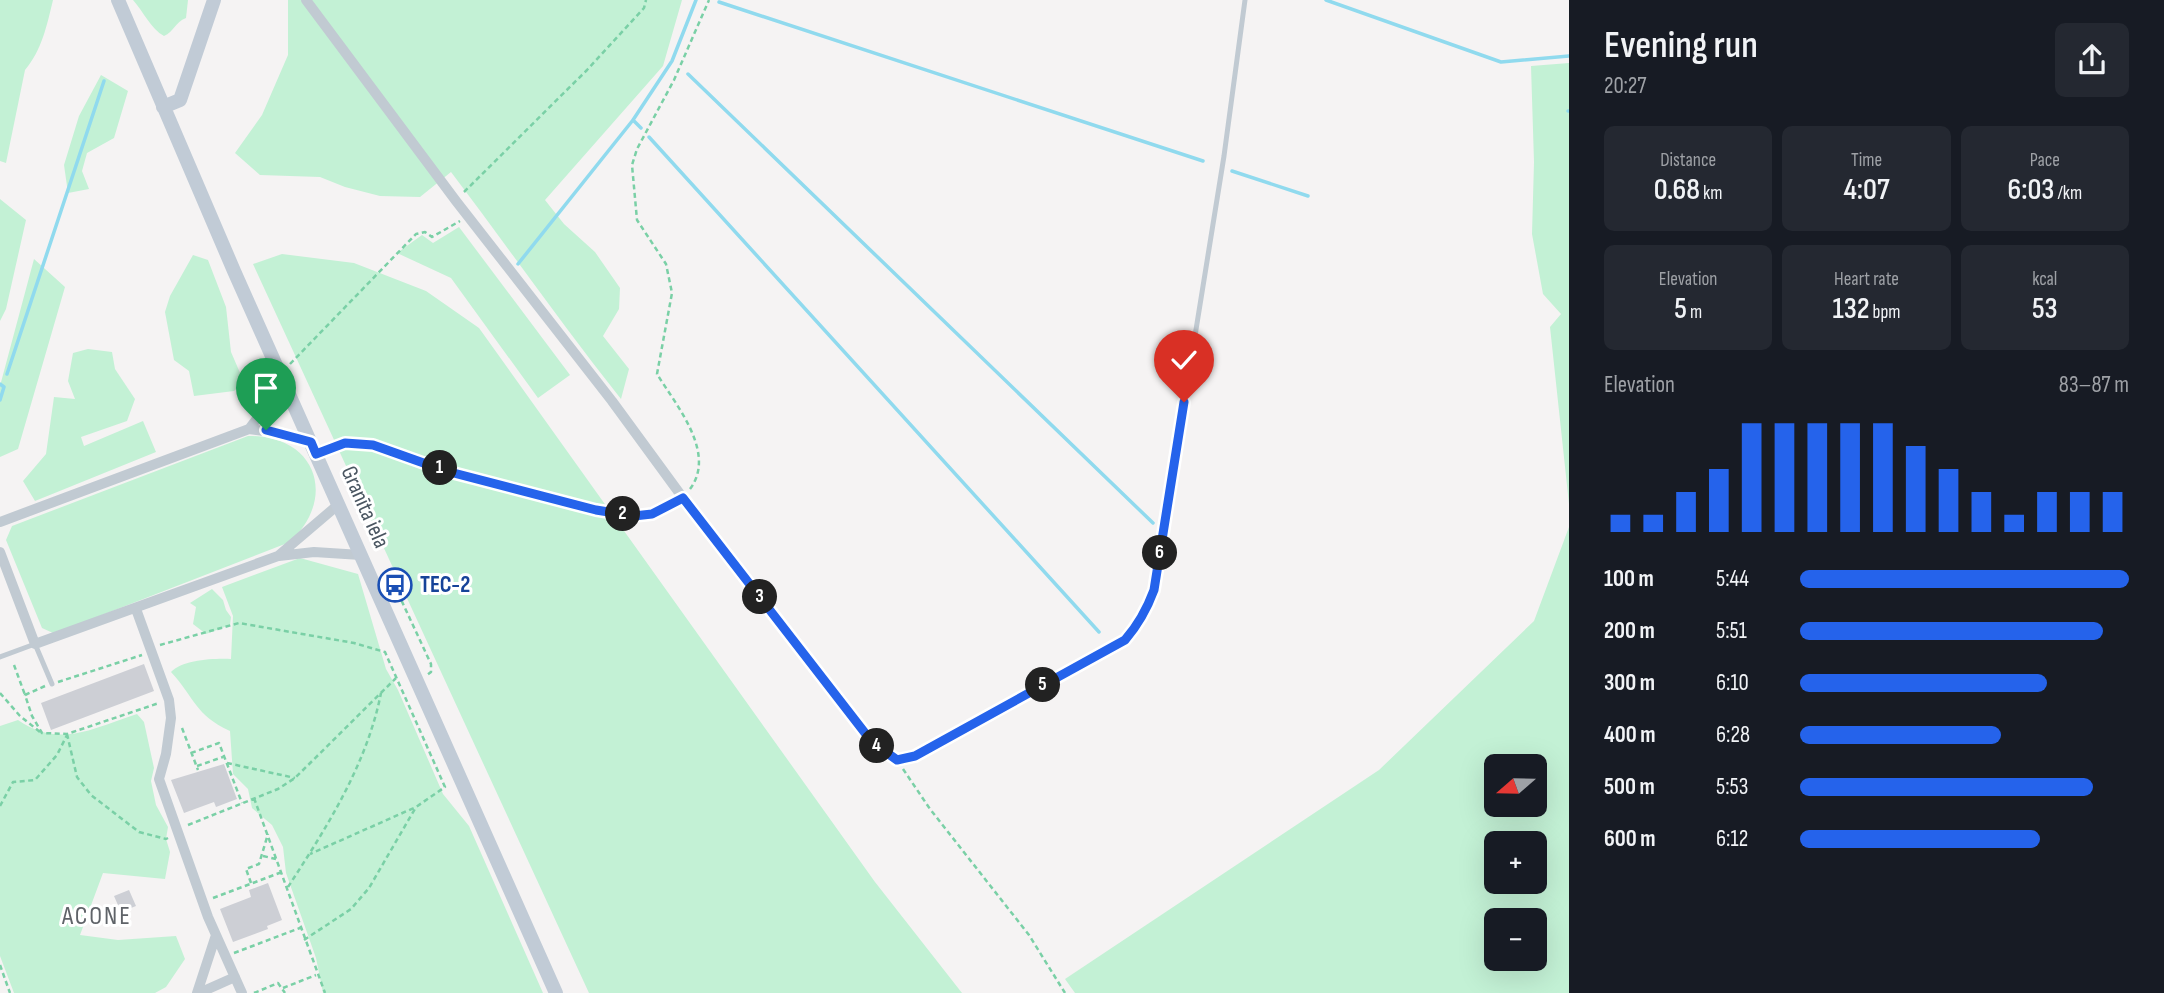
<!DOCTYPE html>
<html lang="en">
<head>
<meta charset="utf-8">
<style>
	:root { --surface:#171b24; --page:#242831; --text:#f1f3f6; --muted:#9ea1a6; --accent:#2563eb }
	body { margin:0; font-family:"Sofia Sans Condensed",sans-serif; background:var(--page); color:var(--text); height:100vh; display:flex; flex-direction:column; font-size:26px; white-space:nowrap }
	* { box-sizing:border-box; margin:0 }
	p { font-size:23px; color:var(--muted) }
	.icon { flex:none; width:38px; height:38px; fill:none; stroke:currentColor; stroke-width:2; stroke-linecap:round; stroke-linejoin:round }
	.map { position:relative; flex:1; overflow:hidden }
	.drawer { display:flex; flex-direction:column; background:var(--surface); width:595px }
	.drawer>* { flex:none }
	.needle { width:46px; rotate:250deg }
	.controls { position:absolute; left:1484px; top:754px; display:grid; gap:14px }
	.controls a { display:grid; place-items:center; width:63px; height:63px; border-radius:10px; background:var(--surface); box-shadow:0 7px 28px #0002; font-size:35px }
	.pin { position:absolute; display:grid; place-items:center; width:60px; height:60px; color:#fff; margin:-72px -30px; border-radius:50% 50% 50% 0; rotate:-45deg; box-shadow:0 0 7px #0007 }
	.pin .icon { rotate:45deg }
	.km { position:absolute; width:35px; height:35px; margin:-18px; border-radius:50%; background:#222; color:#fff; font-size:19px; line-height:35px; text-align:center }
	.round { display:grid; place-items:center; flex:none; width:74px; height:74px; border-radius:10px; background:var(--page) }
	.head { display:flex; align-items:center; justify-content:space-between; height:119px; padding:0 35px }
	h1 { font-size:38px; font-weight:600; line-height:52px }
	.metrics { display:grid; grid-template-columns:repeat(3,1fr); gap:10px; height:119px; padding:7px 35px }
	.metrics div { display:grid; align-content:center; border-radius:10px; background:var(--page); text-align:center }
	.metrics b { font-size:30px; font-weight:600 }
	.metrics small { font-size:19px; font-weight:400 }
	.metrics p { font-size:19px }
	.chart { height:196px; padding:14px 35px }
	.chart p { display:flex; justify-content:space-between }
	.chart svg { width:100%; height:126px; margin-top:7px; stroke:var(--accent); stroke-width:6 }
	ul { padding:0 35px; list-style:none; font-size:23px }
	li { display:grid; grid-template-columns:112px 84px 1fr; align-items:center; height:52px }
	li i { height:18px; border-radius:9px; background:var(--accent) }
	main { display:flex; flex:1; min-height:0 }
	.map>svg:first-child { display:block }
</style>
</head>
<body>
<main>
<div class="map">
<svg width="1569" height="993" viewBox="0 0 1569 993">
	<rect width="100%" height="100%" fill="#f5f3f3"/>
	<!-- green -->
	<path fill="#c3f1d5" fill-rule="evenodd" d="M0 0H53C47 25 42 50 25 70L6 163 0 161Z
		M133 0H188L186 18C175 22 174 32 164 36 151 29 143 11 133 0Z
		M288 0H682L663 66 545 200 564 224 595 252 620 288 619 309 603 336 629 369 621 399C562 325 508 247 451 172L420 197 380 196 345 187 320 177 260 175 235 153 262 115 288 55Z
		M1569 63V504L1550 327 1561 314 1543 294 1532 234 1534 162 1531 66Z
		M101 75 128 91 114 138 87 153 82 171 89 189 68 193 64 165 79 116Z
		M0 199 26 220 6 309 0 321Z
		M459 227 570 375 538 398 451 278 397 253 422 235 433 243Z
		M282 254 354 263 426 291 479 328 875 882 962 993H589L253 264Z
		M193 255 208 260 226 307 231 352 244 382 234 391 194 396 189 371 174 360 165 312 170 296Z
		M34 259 65 287 18 449 0 457V386Z
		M88 349 112 352 115 369 135 399 127 421 81 437 84 446 143 421 156 452 35 501 23 481 46 454 54 397 75 399 68 381 73 353Z
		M248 436C316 435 338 497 290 542L66 629 53 633 42 628 6 540 12 526Z
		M1569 527V993H1075L1065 979 1379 770 1534 621ZM1496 766H1535V805H1496ZM1496 844H1535V882H1496ZM1496 920H1535V959H1496Z
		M300 558 358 574 386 669 398 690 443 794 469 826 543 993H323L316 958 286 873 283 847 272 825 252 808 248 789 233 774 230 731C195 715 195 698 171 672 182 660 214 658 231 659L233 616 222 587Z
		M212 589 223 600 226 610 231 617 230 625 206 634 193 624 196 607 190 603Z
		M137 714 144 722 154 768 151 781 156 805 168 827 166 839 170 852 165 879 103 873 80 935 118 940 176 936 185 959 166 987 155 993H14L0 956V726L18 720C60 749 93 728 137 714Z"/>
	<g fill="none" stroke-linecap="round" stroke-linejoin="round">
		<!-- stream -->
		<path stroke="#90daee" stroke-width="3.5" d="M1326 0 1501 62 1569 56
			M719 2 1203 161
			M688 74 1153 523
			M1568 111H1569
			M633 120 641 128
			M649 137 1099 632
			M1232 171 1308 196
			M518 264 633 120 672 61 696 0
			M7 374 104 81
			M0 384 4 387 0 400"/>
	</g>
	<!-- building -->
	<path fill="#cdcfd5" d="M144 664 154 691 51 730 41 703Z
		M224 764 237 799 216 807 214 802 184 813 171 780Z
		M268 883 282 920 267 926 268 929 233 942 220 909 251 897 249 890Z
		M129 890 136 906 121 912 114 896Z"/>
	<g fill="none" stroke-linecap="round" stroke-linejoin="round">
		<!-- path -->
		<path stroke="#7ad0a6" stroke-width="2.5" stroke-dasharray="5 3.5" stroke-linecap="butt" d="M464 192 587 70 644 8 646 0
			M290 364 416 234 425 232 432 237 460 221
			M329 449 345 443 373 445 446 471 596 510 634 516 652 515 675 503
			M690 489C717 453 676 405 657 374L672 293 666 264 637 220 632 165 637 149 674 80 709 0
			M398 593 431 664V672L427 675
			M160 645 239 623 354 643 385 652 445 787 416 807 310 854
			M14 665 25 695
			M58 682 142 655
			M45 686 25 695 32 716 42 733 67 734 159 703
			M0 693 20 716 40 732
			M182 728 198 770
			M67 734 77 777 91 795 139 832 166 839 168 838
			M191 753 219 743 242 803
			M227 763 295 778
			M197 766 223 757
			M903 769 930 809 1029 935 1065 993
			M254 798 325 993
			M0 806 13 782 35 780 57 755 67 735
			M188 825 278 789 295 778 396 678
			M263 856 276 859
			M251 883 246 869 259 864 268 834
			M288 887C327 827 367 764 381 693
			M213 898 282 872
			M304 940 351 909 369 888 416 807
			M234 953 300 928
			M0 965 10 993
			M283 988 316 975
			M254 993 278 983 285 993"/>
		<!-- lane -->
		<path stroke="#c1cad2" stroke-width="5" d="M683 498 872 742 897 760 915 756 1125 640 1144 615 1154 590 1224 156 1245 0
			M0 657 35 644 52 684"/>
		<!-- street -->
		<path stroke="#c1cad2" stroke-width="10" d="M306 0 456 201 612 401 683 498
			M249 429 269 403 280 373
			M0 522 249 429 279 433 311 442
			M0 552 35 644 278 556 339 504
			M279 556 314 552 361 555
			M136 609 169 700 171 718 166 754 159 779 208 917 242 993
			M197 993 216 935
			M199 993 235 977"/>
		<!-- secondary -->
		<path stroke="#c1cbd6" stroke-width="14" d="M118 0 234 271 556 993
			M163 107 180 100 214 0"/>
	</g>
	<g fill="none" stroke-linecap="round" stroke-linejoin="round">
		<defs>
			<path id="route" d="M266 430 311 442 316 454 345 443 373 445 446 471 596 510 634 516 652 514 683 498 872 742 897 760 915 756 1125 640C1138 625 1147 609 1154 590L1184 402"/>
		</defs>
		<!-- route casing -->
		<use href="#route" stroke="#fff" stroke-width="14"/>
		<!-- route -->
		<use href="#route" stroke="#2563eb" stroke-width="9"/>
	</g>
	<!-- icons -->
	<defs>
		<symbol id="bus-ring" viewBox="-11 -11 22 22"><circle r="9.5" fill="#fff" stroke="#1a4fb4" stroke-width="1.5"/><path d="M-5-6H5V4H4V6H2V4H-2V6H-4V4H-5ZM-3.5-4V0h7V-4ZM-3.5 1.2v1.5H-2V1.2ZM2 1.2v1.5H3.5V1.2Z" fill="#1a4fb4"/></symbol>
	</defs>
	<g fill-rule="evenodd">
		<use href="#bus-ring" x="376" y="566" width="38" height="38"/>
	</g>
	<g text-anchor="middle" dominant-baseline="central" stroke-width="6" stroke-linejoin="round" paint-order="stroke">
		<!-- street labels -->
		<g font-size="23" fill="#4a5661" stroke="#fff">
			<text transform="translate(365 507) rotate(66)">Granīta iela</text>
		</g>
		<!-- transit labels -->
		<g font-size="23" font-weight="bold" fill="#164399" stroke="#fff" text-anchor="start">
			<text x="420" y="585">TEC-2</text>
		</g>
		<!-- quarter labels -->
		<g font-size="26" letter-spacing="2" fill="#5f6368" stroke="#fff">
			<text x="97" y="916">ACONE</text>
		</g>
	</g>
</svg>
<div class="controls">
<a><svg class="needle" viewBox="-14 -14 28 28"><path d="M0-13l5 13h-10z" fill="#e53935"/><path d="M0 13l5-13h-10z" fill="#9ea1a6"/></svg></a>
<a>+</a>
<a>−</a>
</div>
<div class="pin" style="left:266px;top:430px;background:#1e9e55"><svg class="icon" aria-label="arrive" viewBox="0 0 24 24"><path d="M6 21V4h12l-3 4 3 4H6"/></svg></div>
<div class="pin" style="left:1184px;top:402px;background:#d93025"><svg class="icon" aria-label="check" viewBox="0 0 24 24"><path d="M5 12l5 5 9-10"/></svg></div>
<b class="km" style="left:440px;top:468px">1</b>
<b class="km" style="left:623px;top:514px">2</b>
<b class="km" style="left:760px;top:597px">3</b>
<b class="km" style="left:877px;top:746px">4</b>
<b class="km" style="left:1043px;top:685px">5</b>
<b class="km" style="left:1160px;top:553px">6</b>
</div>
<section class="drawer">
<div class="head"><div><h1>Evening run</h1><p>20:27</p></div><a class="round"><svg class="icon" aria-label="share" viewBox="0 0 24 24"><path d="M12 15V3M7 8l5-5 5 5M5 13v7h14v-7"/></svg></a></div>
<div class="metrics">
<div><p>Distance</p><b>0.68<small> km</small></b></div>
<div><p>Time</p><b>4:07</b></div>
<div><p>Pace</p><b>6:03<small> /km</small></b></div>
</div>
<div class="metrics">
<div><p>Elevation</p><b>5<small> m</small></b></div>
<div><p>Heart rate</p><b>132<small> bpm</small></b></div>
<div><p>kcal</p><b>53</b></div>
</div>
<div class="chart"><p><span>Elevation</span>83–87 m</p>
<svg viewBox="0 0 160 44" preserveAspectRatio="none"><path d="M5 44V38M15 44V38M25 44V30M35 44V22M45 44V6M55 44V6M65 44V6M75 44V6M85 44V6M95 44V14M105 44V22M115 44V30M125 44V38M135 44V30M145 44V30M155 44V30"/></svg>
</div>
<ul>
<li><b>100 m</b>5:44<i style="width:100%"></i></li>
<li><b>200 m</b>5:51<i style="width:92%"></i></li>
<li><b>300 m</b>6:10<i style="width:75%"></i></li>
<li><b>400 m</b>6:28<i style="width:61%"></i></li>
<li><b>500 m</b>5:53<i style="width:89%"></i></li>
<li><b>600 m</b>6:12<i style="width:73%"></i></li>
</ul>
</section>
</main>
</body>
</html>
